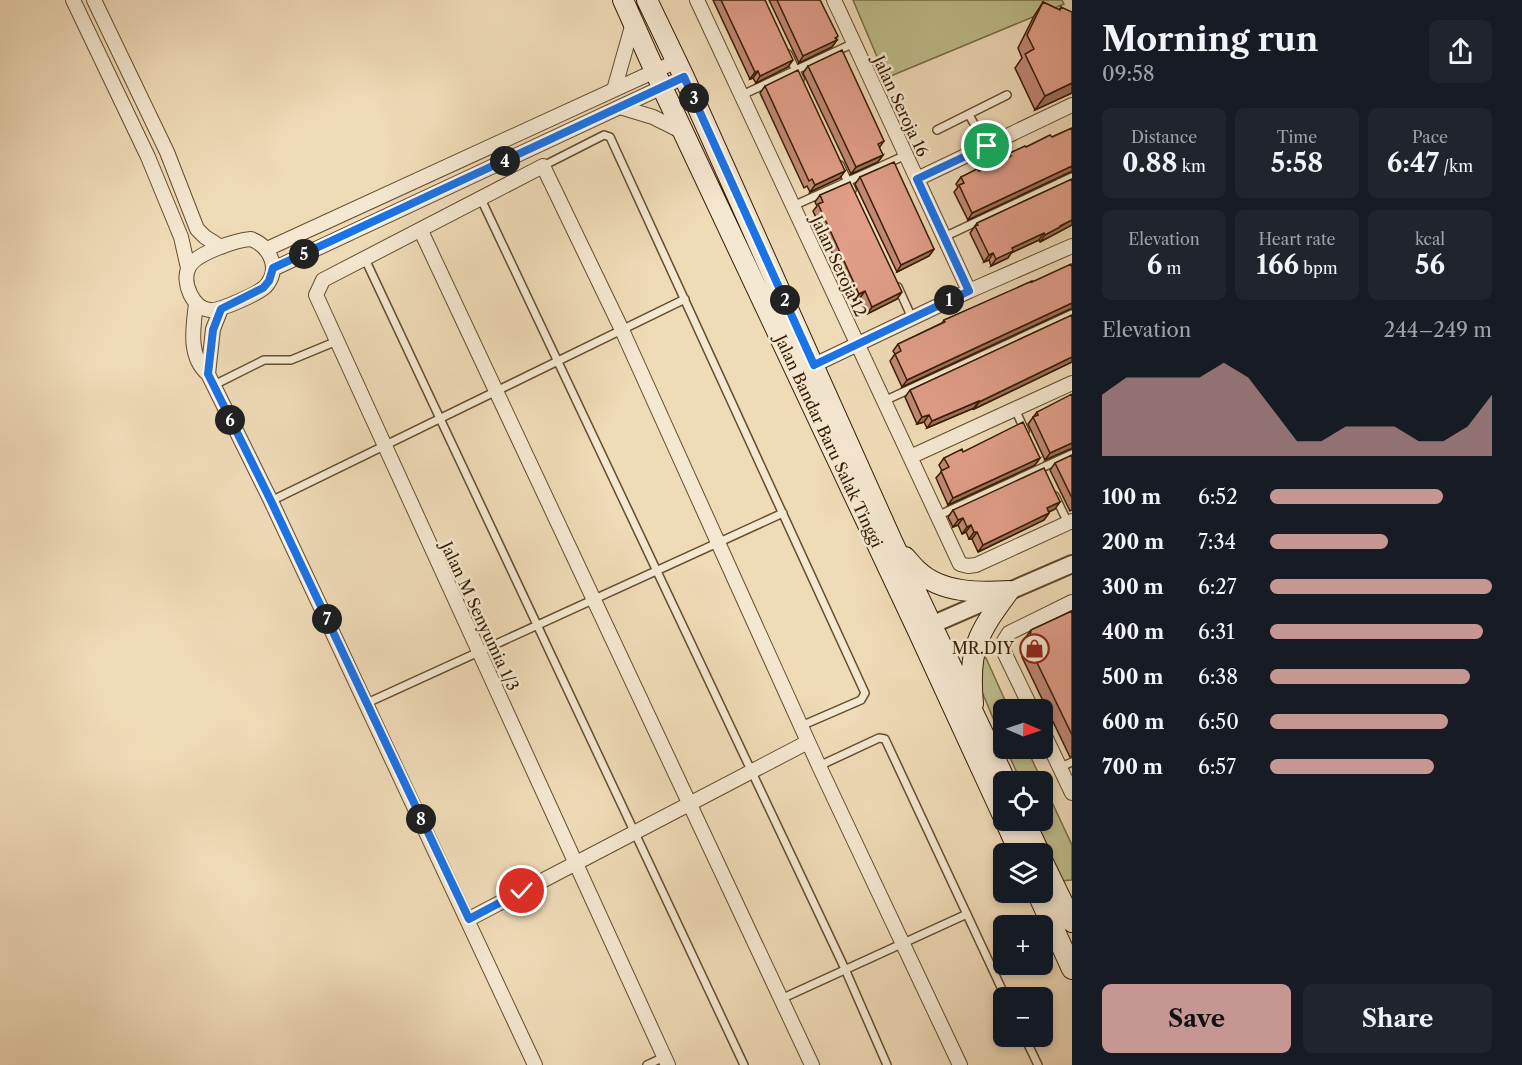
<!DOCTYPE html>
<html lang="en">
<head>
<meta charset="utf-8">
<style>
	:root { --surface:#171b24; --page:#20242c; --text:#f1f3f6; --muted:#9ea1a6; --accent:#c59692 }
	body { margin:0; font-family:"Libre Caslon Text",serif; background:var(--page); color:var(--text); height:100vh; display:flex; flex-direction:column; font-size:22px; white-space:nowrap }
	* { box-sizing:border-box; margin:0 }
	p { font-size:20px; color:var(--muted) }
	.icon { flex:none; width:33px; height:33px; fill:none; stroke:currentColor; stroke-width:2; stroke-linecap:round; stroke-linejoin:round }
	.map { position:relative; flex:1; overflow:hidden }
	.drawer { display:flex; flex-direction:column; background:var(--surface); width:450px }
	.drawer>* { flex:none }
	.needle { width:39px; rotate:92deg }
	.fabs { position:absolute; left:993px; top:699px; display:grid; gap:12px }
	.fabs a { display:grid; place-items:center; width:60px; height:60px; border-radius:9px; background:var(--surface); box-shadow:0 3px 9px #0003; font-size:30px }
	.pin { position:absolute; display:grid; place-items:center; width:51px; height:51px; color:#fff; margin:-26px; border:3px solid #fff; border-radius:50%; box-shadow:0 2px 6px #0007 }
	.km { position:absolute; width:30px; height:30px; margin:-15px; border-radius:50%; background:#222; color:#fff; font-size:16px; line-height:30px; text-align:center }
	.round { display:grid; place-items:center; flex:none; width:63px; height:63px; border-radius:9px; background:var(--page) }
	.summary { display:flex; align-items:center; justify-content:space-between; height:102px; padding:0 30px }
	h1 { font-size:33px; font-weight:700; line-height:45px }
	.figures { display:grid; grid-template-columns:repeat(3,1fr); gap:9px; height:102px; padding:6px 30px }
	.figures div { display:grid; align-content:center; border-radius:9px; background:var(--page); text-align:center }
	.figures b { font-size:26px; font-weight:700 }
	.figures small { font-size:16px; font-weight:400 }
	.figures p { font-size:16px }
	.chart { height:168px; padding:12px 30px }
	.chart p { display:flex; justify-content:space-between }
	.chart svg { width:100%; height:108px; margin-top:6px; fill:var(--accent); opacity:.7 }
	.action { display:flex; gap:12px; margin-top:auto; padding:12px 30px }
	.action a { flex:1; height:69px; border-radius:9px; background:var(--accent); color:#111; font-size:24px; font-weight:700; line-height:69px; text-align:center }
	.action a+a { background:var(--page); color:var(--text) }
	ul { padding:0 30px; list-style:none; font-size:20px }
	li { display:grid; grid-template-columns:96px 72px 1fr; align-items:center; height:45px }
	li i { height:15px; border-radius:8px; background:var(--accent) }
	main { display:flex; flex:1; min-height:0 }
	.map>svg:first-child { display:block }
</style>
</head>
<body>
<main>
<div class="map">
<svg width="1072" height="1065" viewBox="0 0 1072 1065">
	<rect width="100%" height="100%" fill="#f0dbb8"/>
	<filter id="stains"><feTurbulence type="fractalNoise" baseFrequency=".00333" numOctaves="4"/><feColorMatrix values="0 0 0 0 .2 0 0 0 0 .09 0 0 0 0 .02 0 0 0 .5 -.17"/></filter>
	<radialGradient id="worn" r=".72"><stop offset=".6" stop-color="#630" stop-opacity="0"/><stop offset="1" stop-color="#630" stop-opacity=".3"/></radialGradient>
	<!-- green -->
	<path fill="#bfbe8b" stroke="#7a6d46" stroke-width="1.5" d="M853 0H1062L1064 4 886 78Z
		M981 647 1009 709 1004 710 1003 742 980 687Z
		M1006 749H1027L1072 845V880L1061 881 1032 821 1042 820V782L1016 781 1018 775Z"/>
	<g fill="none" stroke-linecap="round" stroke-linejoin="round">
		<defs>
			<path id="service" d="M788 54 800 79
				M742 95 854 43
				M969 115 987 146
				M937 130 1007 95
				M840 165 852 190
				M543 166 604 135 610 137 865 693 861 700 801 726
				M481 199 845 969 887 1065
				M793 206 906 155
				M944 237 1072 177
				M365 259 744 1065
				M898 287 912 318
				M214 385 264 360H291L337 341
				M884 401 1072 314
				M1015 409 1025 431
				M1055 496 1068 523
				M271 501 685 299
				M937 516 1072 454
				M367 703 783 513
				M819 766 879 738 885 739 1006 998
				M1061 767 1072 762
				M781 999 967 914
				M1024 1036 1038 1065
				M647 1065 664 1057"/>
			<path id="minor" d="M73 0 148 157 181 237 188 268
				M94 0 167 152 197 229 205 237 221 247
				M697 0 960 564 968 566 976 565 1072 521
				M834 0 969 291
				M614 90 633 23
				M620 107 653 117 683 132
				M917 179 1072 105
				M421 231 812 1065
				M251 239C271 247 281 270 265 287 257 294 220 311 210 310 193 309 181 282 189 267 196 253 237 240 251 239Z
				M267 249 677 61
				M273 269 684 77
				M196 304C193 328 188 357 208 374L271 501 535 1065
				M814 365 969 291 1072 246
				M208 374 213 329 221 309
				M910 457 1072 383
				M1032 710 1004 652V641L1009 633 1072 602
				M1042 730 1072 793
				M469 919 808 742
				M668 1065 316 295 323 280 543 166 622 330 819 766 960 1065"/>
			<path id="tertiary" d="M922 629 1072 564"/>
			<path id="secondary" d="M623 0 662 87 918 631 1004 818
				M647 0 684 77 892 541 1006 782
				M905 557C909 561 913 567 918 571 941 593 980 593 1009 591
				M973 704C968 649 977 634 1009 591
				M1005 820 1020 854
				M1024 820 1040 854
				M1042 860 1072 922
				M1037 892 1072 969"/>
		</defs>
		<!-- service casing -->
		<use href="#service" stroke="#644c2e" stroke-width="10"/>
		<!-- minor casing -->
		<use href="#minor" stroke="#644c2e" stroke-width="16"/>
		<!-- tertiary casing -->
		<use href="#tertiary" stroke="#644c2e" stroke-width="20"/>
		<!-- secondary casing -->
		<use href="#secondary" stroke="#361c00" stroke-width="22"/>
		<!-- service -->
		<use href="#service" stroke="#f5e8d1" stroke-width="7"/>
		<!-- minor -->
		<use href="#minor" stroke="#f5e8d1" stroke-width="14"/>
		<!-- tertiary -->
		<use href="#tertiary" stroke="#f5e8d1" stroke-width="16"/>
		<!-- secondary -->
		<use href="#secondary" stroke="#f5e8d1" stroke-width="20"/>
	</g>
	<!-- wall -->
	<path fill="#c28876" stroke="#361c00" stroke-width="1.5" d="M713 0H765L788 67 756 83 753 78 750 79Z
		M769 0H820L837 40 832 47 799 63Z
		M1043 2 1059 10 1061 7 1072 93 1035 110 1015 68 1022 58 1018 48 1034 16Z
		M808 66 884 141 879 148 883 155 878 162 851 174 803 73Z
		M765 86 840 178 810 192 807 186 804 188 760 93Z
		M1072 128V172H1070L968 220 954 192 958 187 956 184 961 177 979 171 1006 158 1010 153 1052 137Z
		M860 177 934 249 929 256 897 272 855 184Z
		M1072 179V225L1040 242 1039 240 1011 253 1008 258 991 266 989 260 984 262 970 233 977 223Z
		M820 195 897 299 867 314 860 298 854 301 813 211 817 206 815 202Z
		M1032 282 1070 309 902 387 890 361 895 354 893 351 898 344 942 323 944 320Z
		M1072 315V362L974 409V408L927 428 924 422 917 424 905 397 910 390Z
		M1037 412 1070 449 1045 460 1028 424Z
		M963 452 1040 458 1035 465 948 505 936 478 942 471 939 465 944 458Z
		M1072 455V510L1070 511 1050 470 1055 463Z
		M1055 509 1049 512V513L1044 520 978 552 972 539H969L966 532 962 534 958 525 953 527 948 517 953 510Z
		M1072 611V757H1070L1022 657 1023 641 1031 630Z"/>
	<!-- shaded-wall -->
	<path fill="#9e6f60" stroke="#361c00" stroke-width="1.5" d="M838 36 834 41 837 40 832 47 799 63 803 56Z
		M793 60 788 67 756 83 760 76Z
		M758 71 753 78 750 79 755 72Z
		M1072 83V93L1035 110 1045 96Z
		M883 155 878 162 851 174 856 167Z
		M1072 166V172H1070L968 220 972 213Z
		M845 171 840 178 810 192 815 185Z
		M1072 220V225L1040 242 1045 235Z
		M1044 233 1039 240 1011 253 1008 258 991 266 996 259 1012 248Z
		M934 249 929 256 897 272 901 265Z
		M993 253 989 260 984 262 989 255Z
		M865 291 860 298 854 301 859 294Z
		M902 292 897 299 867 314 872 307Z
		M1072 303V309H1070L902 387 907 380Z
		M1072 357V362L974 409 979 402Z
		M979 401 974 408 927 428 932 421Z
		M929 415 924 422 917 424 922 417Z
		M1072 443V449H1070L1045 460 1050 453Z
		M1040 458 1035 465 948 505 953 498Z
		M1060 502 1055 509 1042 515 1047 508Z
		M1049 513 1044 520 978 552 983 545Z
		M963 518 958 525 953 527 958 520Z
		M971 525 966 532 962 534 967 527Z
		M974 532H977L972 539H969Z"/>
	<!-- building -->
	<path fill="#e19e89" stroke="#361c00" stroke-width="1.5" d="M721 0H765L793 60 760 76 758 71 755 72Z
		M777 0H820L838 36 835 38 837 40 803 56Z
		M1043 2 1060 10 1061 7 1072 12V83L1045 96 1025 54 1034 49 1027 35Z
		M842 50 884 141 878 144 883 155 856 167 808 66Z
		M798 70 845 171 815 185 812 179 809 181 765 86Z
		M1072 128V166L972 213 959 185 964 183 961 177 977 169 979 171 1011 156 1010 153 1025 146 1026 147 1050 135 1052 137Z
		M894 162 934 249 901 265 860 177Z
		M1072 179V220L1060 226V227L1045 235 1044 233 1012 248 1013 251 996 259 993 253 989 255 975 226 978 225 977 223Z
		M850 182 902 292 872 307 865 291 859 294 818 204 823 202 820 195Z
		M1071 264 1072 267V303L907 380 895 354 901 351 898 344 945 322 944 320 1032 281V282Z
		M1072 315V357L979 402V401L932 421 929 415 922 417 910 390Z
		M1072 394V443L1050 453 1033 417 1038 415 1037 412Z
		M1023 422 1040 458 953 498 941 471 949 467 944 458 962 449 963 452Z
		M1072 455V498L1055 463Z
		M1044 468 1060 502 1047 508 1049 513 983 545 977 532H974L971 525 967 527 963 518 958 520 953 510Z
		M1072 611V735L1029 646 1031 630Z"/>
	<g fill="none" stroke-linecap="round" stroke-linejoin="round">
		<defs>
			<path id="route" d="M522 891 469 919 271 501 208 374 213 330 221 309 263 288 269 281 273 268 684 77 814 365 969 291 917 179 987 146"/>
		</defs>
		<!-- route casing -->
		<use href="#route" stroke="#fff" stroke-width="12"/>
		<!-- route -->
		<use href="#route" stroke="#1a73e8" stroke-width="8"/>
	</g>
	<!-- icons -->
	<defs>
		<symbol id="shop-ring" viewBox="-11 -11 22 22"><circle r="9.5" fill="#f5e8d1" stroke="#8f2418" stroke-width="1.5"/><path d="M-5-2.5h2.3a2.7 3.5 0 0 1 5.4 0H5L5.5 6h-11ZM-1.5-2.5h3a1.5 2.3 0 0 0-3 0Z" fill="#8f2418"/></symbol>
	</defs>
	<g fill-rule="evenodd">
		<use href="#shop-ring" x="1018" y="632" width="33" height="33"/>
	</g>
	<g text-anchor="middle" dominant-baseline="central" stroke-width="5" stroke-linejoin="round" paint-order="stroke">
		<!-- street labels -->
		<g font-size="16" fill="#361c00" stroke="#f5e8d1">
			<text transform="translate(901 106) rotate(65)">Jalan Seroja 16</text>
			<text transform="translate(839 266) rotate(65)">Jalan Seroja 12</text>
			<text transform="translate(829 441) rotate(65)">Jalan Bandar Baru Salak Tinggi</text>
			<text transform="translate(480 616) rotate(65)">Jalan M Senyumia 1/3</text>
		</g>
		<!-- poi labels -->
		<g font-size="16" fill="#361c00" stroke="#f5e8d1" text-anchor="end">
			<text x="1014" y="648">MR.DIY</text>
		</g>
	</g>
	<rect width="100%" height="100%" filter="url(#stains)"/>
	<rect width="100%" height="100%" fill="url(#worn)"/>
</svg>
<div class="fabs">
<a><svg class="needle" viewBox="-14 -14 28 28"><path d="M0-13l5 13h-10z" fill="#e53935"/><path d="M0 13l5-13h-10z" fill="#9ea1a6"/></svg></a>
<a><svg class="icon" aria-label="locate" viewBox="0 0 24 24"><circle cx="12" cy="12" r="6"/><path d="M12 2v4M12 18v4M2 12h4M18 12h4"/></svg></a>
<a><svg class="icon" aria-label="layers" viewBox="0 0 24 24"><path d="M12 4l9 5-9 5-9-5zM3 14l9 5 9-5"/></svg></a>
<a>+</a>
<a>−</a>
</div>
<div class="pin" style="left:987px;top:146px;background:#1e9e55"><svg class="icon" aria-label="arrive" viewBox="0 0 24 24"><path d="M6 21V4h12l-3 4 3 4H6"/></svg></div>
<div class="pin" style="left:522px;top:891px;background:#d93025"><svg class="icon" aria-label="check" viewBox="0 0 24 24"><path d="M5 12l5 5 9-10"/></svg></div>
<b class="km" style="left:949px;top:300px">1</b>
<b class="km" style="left:785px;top:300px">2</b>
<b class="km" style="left:694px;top:98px">3</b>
<b class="km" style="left:505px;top:161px">4</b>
<b class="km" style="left:304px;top:254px">5</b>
<b class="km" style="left:230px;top:420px">6</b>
<b class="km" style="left:327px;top:619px">7</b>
<b class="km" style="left:421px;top:819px">8</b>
</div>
<section class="drawer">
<div class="summary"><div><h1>Morning run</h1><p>09:58</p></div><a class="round"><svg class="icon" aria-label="share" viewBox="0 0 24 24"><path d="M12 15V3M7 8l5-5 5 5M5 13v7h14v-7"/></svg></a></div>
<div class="figures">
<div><p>Distance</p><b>0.88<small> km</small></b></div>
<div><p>Time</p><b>5:58</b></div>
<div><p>Pace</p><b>6:47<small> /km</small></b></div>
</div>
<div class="figures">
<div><p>Elevation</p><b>6<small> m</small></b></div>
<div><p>Heart rate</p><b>166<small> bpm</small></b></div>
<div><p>kcal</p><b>56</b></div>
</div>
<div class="chart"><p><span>Elevation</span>244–249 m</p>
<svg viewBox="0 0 160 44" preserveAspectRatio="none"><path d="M0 44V19L10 12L20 12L30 12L40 12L50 6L60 12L70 25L80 38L90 38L100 32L110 32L120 32L130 38L140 38L150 32L160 19V44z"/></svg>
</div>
<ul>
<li><b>100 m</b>6:52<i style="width:78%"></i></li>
<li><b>200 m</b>7:34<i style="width:53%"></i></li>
<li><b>300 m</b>6:27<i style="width:100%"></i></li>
<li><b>400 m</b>6:31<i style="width:96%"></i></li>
<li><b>500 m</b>6:38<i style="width:90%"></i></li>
<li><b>600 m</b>6:50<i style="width:80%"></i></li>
<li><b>700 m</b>6:57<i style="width:74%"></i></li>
</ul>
<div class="action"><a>Save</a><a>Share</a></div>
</section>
</main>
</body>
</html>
